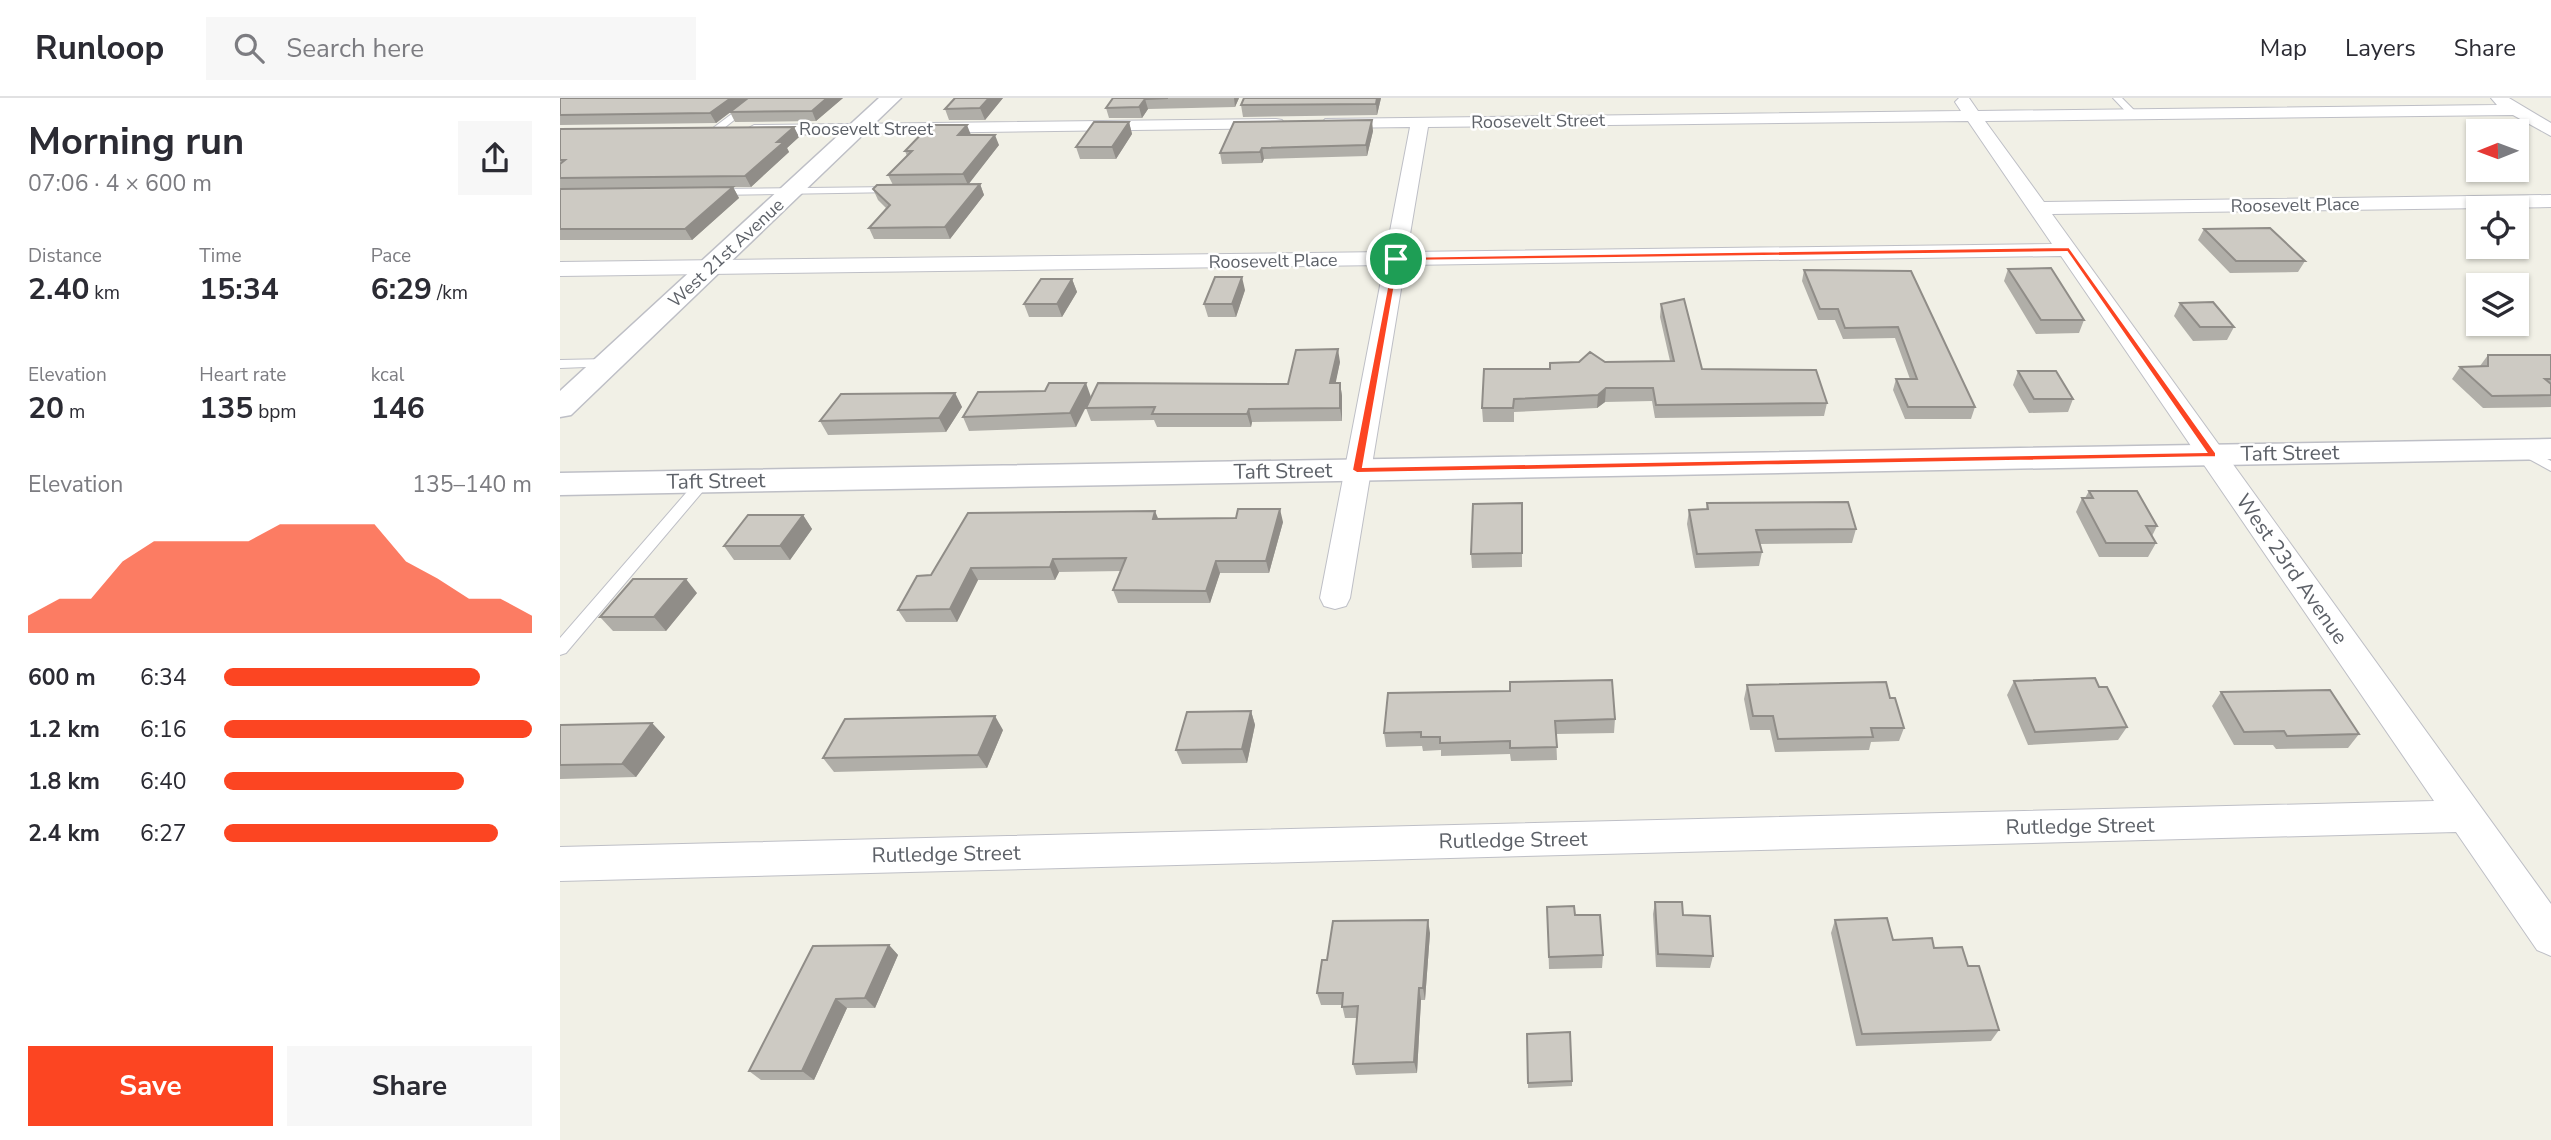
<!DOCTYPE html>
<html lang="en">
<head>
<meta charset="utf-8">
<style>
	:root { --surface:#fff; --page:#f7f7f7; --text:#2b2b33; --muted:#7c7c81; --line:#e1e1e2; --accent:#fc4522 }
	body { margin:0; font-family:"Nunito Sans",sans-serif; background:var(--page); color:var(--text); height:100vh; display:flex; flex-direction:column; font-size:26px; white-space:nowrap }
	* { box-sizing:border-box; margin:0 }
	p { font-size:23px; color:var(--muted) }
	.icon { flex:none; width:38px; height:38px; fill:none; stroke:currentColor; stroke-width:2; stroke-linecap:round; stroke-linejoin:round }
	.map { position:relative; flex:1; overflow:hidden }
	.drawer { display:flex; flex-direction:column; background:var(--surface); width:560px }
	.drawer>* { flex:none }
	.needle { width:46px; rotate:269deg }
	.controls { position:absolute; left:1906px; top:21px; display:grid; gap:14px }
	.controls a { display:grid; place-items:center; width:63px; height:63px; border-radius:0px; background:var(--surface); box-shadow:0 2px 5px #0004; font-size:35px }
	.pin { position:absolute; display:grid; place-items:center; width:60px; height:60px; color:#fff; margin:-30px; border:4px solid #fff; border-radius:50%; box-shadow:0 2px 7px #0007 }
	.round { display:grid; place-items:center; flex:none; width:74px; height:74px; border-radius:0px; background:var(--page) }
	.headline { display:flex; align-items:center; justify-content:space-between; height:119px; padding:0 28px }
	h1 { font-size:38px; font-weight:700; line-height:52px }
	.stats { display:grid; grid-template-columns:repeat(3,1fr); gap:10px; height:119px; padding:7px 28px }
	.stats div { display:grid; align-content:center }
	.stats b { font-size:30px; font-weight:700 }
	.stats small { font-size:19px; font-weight:400 }
	.stats p { font-size:19px }
	.chart { height:196px; padding:14px 28px }
	.chart p { display:flex; justify-content:space-between }
	.chart svg { width:100%; height:126px; margin-top:7px; fill:var(--accent); opacity:.7 }
	.cta { display:flex; gap:14px; margin-top:auto; padding:14px 28px }
	.cta a { flex:1; height:80px; border-radius:0px; background:var(--accent); color:#fff; font-size:28px; font-weight:700; line-height:80px; text-align:center }
	.cta a+a { background:var(--page); color:var(--text) }
	ul { padding:0 28px; list-style:none; font-size:23px }
	li { display:grid; grid-template-columns:112px 84px 1fr; align-items:center; height:52px }
	li i { height:18px; border-radius:9px; background:var(--accent) }
	header { display:flex; align-items:center; gap:42px; box-sizing:border-box; height:98px; padding:0 35px; background:var(--surface); border-bottom:2px solid var(--line) }
	header strong { font-size:33px }
	nav { display:flex; gap:38px; margin-inline-start:auto; font-size:24px }
	.search { width:490px; height:63px; background:var(--page); display:flex; align-items:center; gap:18px; box-sizing:border-box; padding:0 24px; border-radius:0px; color:var(--muted); font-size:26px }
	main { display:flex; flex:1; min-height:0 }
	.map>svg:first-child { display:block }
</style>
</head>
<body>
<header>
<strong>Runloop</strong>
<div class="search"><svg class="icon" aria-label="search" viewBox="0 0 24 24"><circle cx="10" cy="10" r="6"/><path d="M15 15l6 6"/></svg>Search here</div>
<nav><a>Map</a><a>Layers</a><a>Share</a></nav>
</header>
<main>
<section class="drawer">
<div class="headline"><div><h1>Morning run</h1><p>07:06 · 4 × 600 m</p></div><a class="round"><svg class="icon" aria-label="share" viewBox="0 0 24 24"><path d="M12 15V3M7 8l5-5 5 5M5 13v7h14v-7"/></svg></a></div>
<div class="stats">
<div><p>Distance</p><b>2.40<small> km</small></b></div>
<div><p>Time</p><b>15:34</b></div>
<div><p>Pace</p><b>6:29<small> /km</small></b></div>
</div>
<div class="stats">
<div><p>Elevation</p><b>20<small> m</small></b></div>
<div><p>Heart rate</p><b>135<small> bpm</small></b></div>
<div><p>kcal</p><b>146</b></div>
</div>
<div class="chart"><p><span>Elevation</span>135–140 m</p>
<svg viewBox="0 0 160 44" preserveAspectRatio="none"><path d="M0 44V38L10 32L20 32L30 19L40 12L50 12L60 12L70 12L80 6L90 6L100 6L110 6L120 19L130 25L140 32L150 32L160 38V44z"/></svg>
</div>
<ul>
<li><b>600 m</b>6:34<i style="width:83%"></i></li>
<li><b>1.2 km</b>6:16<i style="width:100%"></i></li>
<li><b>1.8 km</b>6:40<i style="width:78%"></i></li>
<li><b>2.4 km</b>6:27<i style="width:89%"></i></li>
</ul>
<div class="cta"><a>Save</a><a>Share</a></div>
</section>
<div class="map">
<svg width="1991" height="1042" viewBox="0 0 1991 1042">
	<rect width="100%" height="100%" fill="#f1f0e6"/>
	<g fill="none" stroke-linecap="round" stroke-linejoin="round">
		<defs>
			<path id="service" d="M193 0H202L159 34H153V30Z
				M1553 0H1562L1576 14V18H1570Z
				M335 89 340 92 338 94 154 97 149 94 154 91Z
				M48 261 54 265 52 268 0 270V262Z
				M1961 347 1991 363V373L1956 354V348Z
				M144 379 151 383 149 386 6 555 0 557V540L139 380Z"/>
			<path id="minor" d="M1399 0H1409L1418 13 1937 7 1931 0H1949L1991 25V38L1953 17 1425 23 1484 104 1991 97V109L1492 116 1991 806V858L1977 852 1896 734 0 783V749L1874 703 1501 158 845 167 790 500 786 508 775 511 764 508 760 500 824 167 0 178V164L826 154 850 29 771 30 765 29 762 25 765 21 1401 13 1395 4ZM1408 23 1492 146 847 154 868 29Z
				M716 21 722 22 725 26 722 30 194 37 185 32 194 27Z"/>
			<path id="tertiary" d="M319 0H341L11 317 0 319V293Z
				M1991 341V361L0 397V375Z"/>
		</defs>
		<!-- service casing -->
		<use href="#service" stroke="#bebfc6" stroke-width="2"/>
		<!-- minor casing -->
		<use href="#minor" stroke="#bebfc6" stroke-width="2"/>
		<!-- tertiary casing -->
		<use href="#tertiary" stroke="#bebfc6" stroke-width="3"/>
		<!-- service -->
		<use href="#service" fill="#fff" fill-rule="evenodd"/>
		<!-- minor -->
		<use href="#minor" fill="#fff" fill-rule="evenodd"/>
		<!-- tertiary -->
		<use href="#tertiary" fill="#fff" fill-rule="evenodd"/>
	</g>
	<!-- wall -->
	<path fill="#b0aea8" d="M0 0H283L256 23 175 24 170 14 172 13 156 25 0 27Z
		M443 0 425 22H389L385 11Z
		M553 0H679L675 9 588 11 582 20H549L546 10Z
		M684 0H821L817 17 683 19 681 7Z
		M569 24 572 36 556 61H520L516 49Z
		M234 29 239 39 227 50 229 54 191 89H173L179 100 132 142H0V31Z
		M813 33 807 58 704 61 702 65 662 66 660 55Z
		M411 37 439 47 408 86H420L424 97 390 141H314L309 130 326 110 318 102 313 91 333 87 328 77 347 58 345 53Z
		M1644 131 1745 163 1738 174 1670 175 1638 142Z
		M1448 171 1524 222 1519 235 1476 236 1444 183Z
		M1244 172 1351 173 1415 309 1411 321H1345L1333 292 1336 281H1350L1335 240 1283 241 1275 222H1258L1242 183Z
		M512 181 517 194 502 219H469L464 206Z
		M685 192 676 219H648L644 206Z
		M1620 205 1674 229 1667 242 1633 243 1614 218Z
		M1101 206 1142 271 1267 305 1264 318 1095 320 1092 303 1045 304 1037 310 954 314V324H923L922 310 990 271 1045 264 1110 263 1100 219Z
		M1928 257H1991V309L1923 310 1892 281 1900 269 1920 268Z
		M780 264 775 285H780L782 298V323L692 324 691 329H597L594 322 531 323 526 310 728 286Z
		M1458 273 1513 301 1508 314 1469 315 1453 287Z
		M526 285 516 329 409 333 403 319 485 293Z
		M395 295 402 309 386 334 268 337 260 323Z
		M1529 393 1597 428 1592 438 1596 445 1588 459H1539L1516 414 1522 400H1525Z
		M962 405V469L912 470 911 456Z
		M1147 405 1296 431 1292 445 1200 446 1202 454 1199 468 1135 470 1127 426 1129 412H1146Z
		M243 417 252 431 230 462H174L164 448Z
		M598 421 723 424 709 475H660L650 505H558L553 492 561 473 499 474 495 482H418L397 524H346L338 512 371 477Z
		M137 495 106 533H53L40 519Z
		M1454 583 1539 589 1567 629 1558 642 1468 647 1447 597Z
		M1187 587 1330 600 1344 630 1339 643 1311 644 1309 652 1215 654 1210 632H1190L1184 601Z
		M1661 594 1799 636 1788 650 1716 651 1713 647H1674L1652 608Z
		M828 595 1055 621 1054 635 996 636 997 662 951 663 950 656 881 658V652L863 653 862 648 826 649 824 635Z
		M691 613 695 627 687 665 622 666 616 652Z
		M92 625 105 639 76 679 0 681V627Z
		M443 632 427 670 274 674 263 660Z
		M1095 804 1123 817 1153 858 1150 870 1096 869 1093 816Z
		M987 809 1015 817 1043 857 1042 870 989 871Z
		M1275 822 1333 842 1374 850 1408 868 1439 932 1431 943 1296 948 1271 835Z
		M870 835 865 902H861L857 975 796 977 793 966 797 920H785L782 907H761L757 895 767 862Z
		M329 847 338 857 315 910H287L254 982H201L189 973Z
		M1012 983V988L968 990V985Z"/>
	<!-- shaded-wall -->
	<path fill="#908d88" d="M171 0H189L156 25 150 15Z
		M267 0H283L256 23 252 13Z
		M429 0H443L425 22 420 10Z
		M674 0H679L675 9Z
		M817 0H821L817 17 816 6Z
		M585 1 588 11 582 20 579 9Z
		M812 22 813 33 807 58 806 47Z
		M569 24 572 36 556 61 552 49Z
		M407 27 411 37H398Z
		M234 29 239 39 227 50 229 54 191 89 185 78 217 44Z
		M435 37 439 47 408 87 403 76Z
		M702 50 704 61 702 65 700 54Z
		M420 86 424 97 390 141 385 129Z
		M173 89 179 100 132 142 125 131Z
		M682 179 685 192 676 219 672 206Z
		M512 181 517 194 502 219 497 206Z
		M778 251 780 264 773 298 770 285Z
		M526 285 531 299 516 329 510 315Z
		M780 285 782 298V323L780 310Z
		M1046 290 1045 304 1037 310 1038 297Z
		M395 295 402 309 386 334 379 320Z
		M689 311 692 324 691 329 687 316Z
		M720 411 723 424 709 475 706 463Z
		M595 413 600 425 593 421Z
		M243 417 252 431 230 462 220 448Z
		M493 461 499 474 495 482 490 469Z
		M656 463 660 475 650 505 646 493Z
		M411 470 418 482 397 524 390 511Z
		M126 481 137 495 106 533 94 519Z
		M691 613 695 627 687 665 682 651Z
		M435 618 443 632 427 670 418 657Z
		M92 625 105 639 76 679 62 666Z
		M868 822 870 835 865 902 863 890Z
		M329 847 338 857 315 910 305 900Z
		M859 890 861 902 857 975 854 964Z
		M276 901 287 910 254 982 242 973Z"/>
	<!-- building -->
	<path fill="#cdcac3" stroke="#908d88" stroke-width="2" d="M0 0H171L150 15 0 17Z
		M188 0H267L252 13 170 14Z
		M395 0H429L420 10 385 11Z
		M553 0H608L585 1 579 9 546 10Z
		M684 0H817L816 6 681 7Z
		M812 22 806 47 702 50 700 54 660 55 674 24Z
		M534 24H569L552 49H516Z
		M370 27H407L398 37H435L403 76 328 77 352 53H345Z
		M234 29 217 44H224L185 78 0 80V66L5 62H0V31Z
		M420 86 385 129 309 130 330 107 313 91 317 87Z
		M173 89 125 131H0V91Z
		M1710 130 1745 163H1676L1644 131Z
		M1491 170 1524 222H1481L1448 171Z
		M1244 172 1351 173 1415 309H1348L1336 281H1357L1338 229 1285 230 1278 211H1260Z
		M655 179H682L672 206H644Z
		M481 181H512L497 206H464Z
		M1124 201 1142 271 1256 272 1267 305 1096 307 1093 290H1046L1038 297 954 301 953 310H922L924 271H990V265L1019 264 1030 254 1045 264 1114 263 1101 206Z
		M1653 204 1674 229H1640L1620 205Z
		M778 251 770 285H780V310L689 311 687 316H592L595 309 526 310 538 285 728 286 736 252Z
		M1928 257H1991V281H1985L1991 286V297L1932 298 1900 269 1928 268Z
		M1458 273H1496L1513 301H1474Z
		M489 285H526L510 315 403 319 418 294 485 293Z
		M395 295 379 320 260 323 281 296Z
		M1529 393H1577L1597 428H1586L1596 445H1546L1522 400H1533Z
		M1288 404 1296 431 1196 432 1202 454 1137 456 1129 412 1148 411 1147 405Z
		M962 405V455L911 456 913 406Z
		M678 411H720L706 463H656L646 493 553 492 566 460 493 461 490 469 411 470 390 511 338 512 357 478 371 477 408 415 595 413 593 421 676 420Z
		M188 417H243L220 448H164Z
		M73 481H126L94 519H40Z
		M1535 580 1539 589H1547L1567 629 1475 634 1454 583Z
		M1052 582 1055 621 995 623 997 649 950 650V643L880 645V639H861V634L824 635 828 595 950 593V584Z
		M1326 584 1330 600H1335L1344 630H1311L1313 639 1218 641 1213 618H1193L1187 587Z
		M1770 592 1799 636 1727 638 1724 633 1684 634 1661 594Z
		M691 613 682 651 616 652 627 614Z
		M435 618 418 657 263 660 285 621Z
		M92 625 62 666 0 667V627Z
		M1095 804H1122L1123 817 1150 818 1153 858 1098 856Z
		M1014 808 1015 817H1040L1043 857 989 859 987 809Z
		M1327 820 1333 842 1372 840 1374 850 1402 849 1408 868H1419L1439 932 1302 936 1275 822Z
		M868 822 863 890H859L854 964 793 966 798 908 782 909 783 895H757L762 862H767L773 823Z
		M329 847 305 900 276 901 242 973H189L253 848Z
		M1010 934 1012 983 968 985 967 936Z"/>
	<!-- route -->
	<path fill="#fc4522" stroke="#fff" stroke-width="2" fill-rule="evenodd" d="M1509 149 1656 355V359L797 375 792 372 833 159ZM1507 154 1646 354 803 369 839 163Z"/>
	<g text-anchor="middle" dominant-baseline="central" stroke-width="5" stroke-linejoin="round" paint-order="stroke">
		<!-- far-street labels -->
		<g font-size="18" fill="#5d6168" stroke="#fff">
			<text transform="translate(978 23) rotate(-1)">Roosevelt Street</text>
			<text x="306" y="31">Roosevelt Street</text>
			<text transform="translate(1735 107) rotate(-1)">Roosevelt Place</text>
			<text transform="translate(166 155) rotate(-43)">West 21st Avenue</text>
			<text transform="translate(713 163) rotate(-1)">Roosevelt Place</text>
		</g>
		<!-- street labels -->
		<g font-size="21" fill="#5d6168" stroke="#fff">
			<text transform="translate(1730 355) rotate(-1)">Taft Street</text>
			<text transform="translate(723 373) rotate(-1)">Taft Street</text>
			<text transform="translate(156 383) rotate(-1)">Taft Street</text>
			<text transform="translate(1732 471) rotate(55)">West 23rd Avenue</text>
			<text transform="translate(1520 728) rotate(-1)">Rutledge Street</text>
			<text transform="translate(953 742) rotate(-1)">Rutledge Street</text>
			<text transform="translate(386 756) rotate(-1)">Rutledge Street</text>
		</g>
	</g>
</svg>
<div class="controls">
<a><svg class="needle" viewBox="-14 -14 28 28"><path d="M0-13l5 13h-10z" fill="#e53935"/><path d="M0 13l5-13h-10z" fill="#7c7c81"/></svg></a>
<a><svg class="icon" aria-label="locate" viewBox="0 0 24 24"><circle cx="12" cy="12" r="6"/><path d="M12 2v4M12 18v4M2 12h4M18 12h4"/></svg></a>
<a><svg class="icon" aria-label="layers" viewBox="0 0 24 24"><path d="M12 4l9 5-9 5-9-5zM3 14l9 5 9-5"/></svg></a>
</div>
<div class="pin" style="left:836px;top:161px;background:#1e9e55"><svg class="icon" aria-label="arrive" viewBox="0 0 24 24"><path d="M6 21V4h12l-3 4 3 4H6"/></svg></div>
</div>
</main>
</body>
</html>
